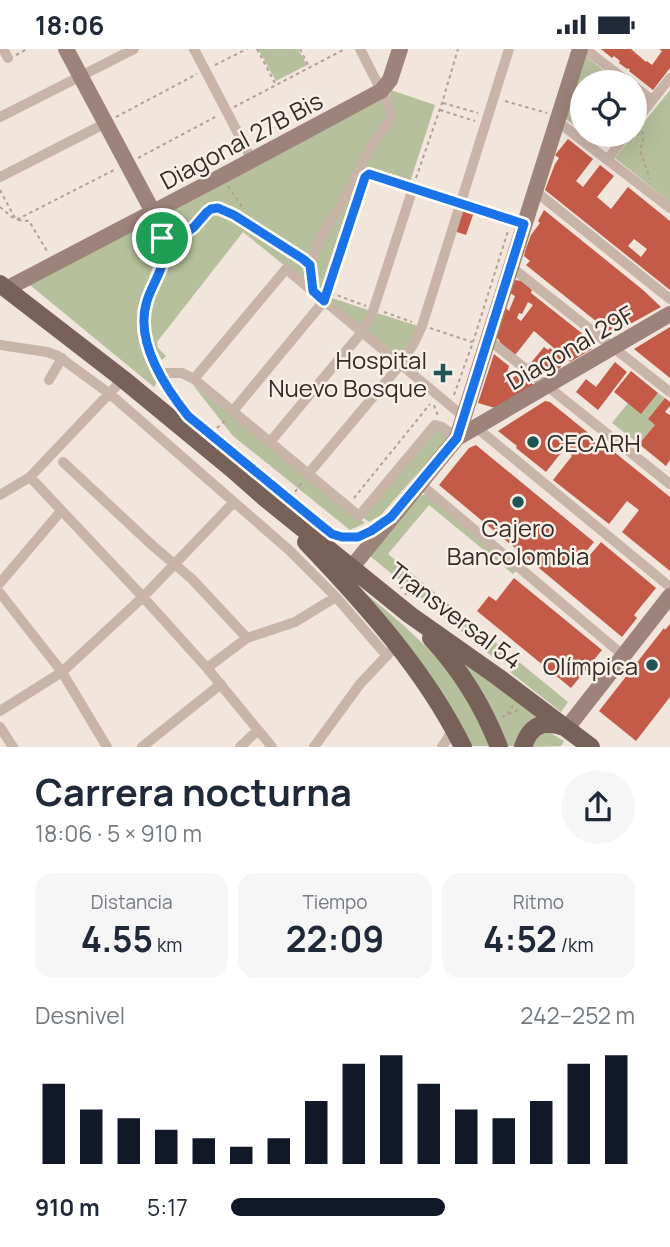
<!DOCTYPE html>
<html lang="es">
<head>
<meta charset="utf-8">
<style>
	:root { --surface:#fff; --page:#f6f6f7; --text:#1f2937; --muted:#747a83; --accent:#111827 }
	body { margin:0; font-family:Manrope,sans-serif; background:var(--page); color:var(--text); height:100vh; display:flex; flex-direction:column; font-size:26px; white-space:nowrap }
	* { box-sizing:border-box; margin:0 }
	p { font-size:23px; color:var(--muted) }
	.icon { flex:none; width:38px; height:38px; fill:none; stroke:currentColor; stroke-width:2; stroke-linecap:round; stroke-linejoin:round }
	.map { position:relative; height:698px; overflow:hidden }
	.drawer { display:flex; flex-direction:column; background:var(--surface); flex:1 }
	.drawer>* { flex:none }
	.buttons { position:absolute; left:570px; top:21px; display:grid; gap:14px }
	.buttons a { display:grid; place-items:center; width:77px; height:77px; border-radius:50%; background:var(--surface); box-shadow:0 7px 28px #0002; font-size:35px }
	.pin { position:absolute; display:grid; place-items:center; width:60px; height:60px; color:#fff; margin:-30px; border:4px solid #fff; border-radius:50%; box-shadow:0 2px 7px #0007 }
	.round { display:grid; place-items:center; flex:none; width:74px; height:74px; border-radius:37px; background:var(--page) }
	.head { display:flex; align-items:center; justify-content:space-between; height:119px; padding:0 35px }
	h1 { font-size:38px; font-weight:700; line-height:52px }
	.stats { display:grid; grid-template-columns:repeat(3,1fr); gap:10px; height:119px; padding:7px 35px }
	.stats div { display:grid; align-content:center; border-radius:18px; background:var(--page); text-align:center }
	.stats b { font-size:35px; font-weight:700 }
	.stats small { font-size:19px; font-weight:400 }
	.stats p { font-size:19px }
	.chart { height:196px; padding:14px 35px }
	.chart p { display:flex; justify-content:space-between }
	.chart svg { width:100%; height:126px; margin-top:7px; stroke:var(--accent); stroke-width:6 }
	ul { padding:0 35px; list-style:none; font-size:23px }
	li { display:grid; grid-template-columns:112px 84px 1fr; align-items:center; height:52px }
	li i { height:18px; border-radius:9px; background:var(--accent) }
	.status { display:flex; justify-content:space-between; align-items:center; height:49px; padding:0 35px; background:var(--surface); direction:ltr }
	.status svg { height:19px; fill:currentColor }
	.map>svg:first-child { display:block }
</style>
</head>
<body>
<div class="status"><b>18:06</b><svg viewBox="0 0 49 12"><path d="M0 12V9h3v3zM5 12V6h3v6zM10 12V3h3v9zM15 12V0h3v12zM26 1h20v11H26zM47 4h2v5h-2z"/></svg></div>
<div class="map">
<svg width="670" height="698" viewBox="0 0 670 698">
	<rect width="100%" height="100%" fill="#f1e5dc"/>
	<!-- green -->
	<path fill="#b7c09c" d="M258 0H298L307 16 276 32Z
		M583 5 607 24 600 33H583V83L562 67Z
		M391 41 435 56 410 133 368 123 361 128 322 247 243 183 157 293 158 299 166 307 162 311C155 300 148 283 149 270 150 259 155 249 159 239 172 212 172 193 159 167L389 47Z
		M670 41V153L615 109Z
		M149 173C169 215 136 237 137 278 137 297 149 316 157 333L154 338 25 232Z
		M329 248 368 261V267L360 277 331 254Z
		M377 264 418 277 401 308 367 283Z
		M193 336 365 474 350 481 233 387Z
		M658 344 665 349 648 370 655 376 639 395 612 374 628 354 641 364Z
		M439 379 449 388 381 466 369 473 363 468Z
		M421 446H426L517 521 513 525 429 456 388 505 507 603 499 613 370 507Z
		M352 533C395 569 441 604 470 653 478 667 484 683 491 697H469Z
		M450 599 540 669 515 697H508L499 678Z
		M519 613 568 653 561 663 510 623Z
		M549 683 564 692 561 697 530 698 538 687Z"/>
	<!-- building -->
	<path fill="#c35b48" fill-rule="evenodd" d="M601 0H631L646 13 647 12 652 16 662 2 659 0H670V19L653 41 629 22 630 21 628 19 627 20 619 14 620 12 614 7 612 9Z
		M591 86H617L607 98Z
		M568 90 593 110 576 132 583 138 600 116 614 127 597 148 611 160 628 138 670 172V241L545 141 555 115 559 109 555 106ZM634 190 647 200 641 208 628 197Z
		M467 161 474 163 466 186 454 182 461 162Z
		M544 161 643 241 661 258 612 285 526 216 530 212 524 207 525 202 531 186 540 174 538 172Z
		M515 231 522 232 532 241 531 244 584 286 573 296 585 289 592 300 570 313 534 282 515 306 499 294 500 292 496 288 506 259 509 262 515 247 510 244ZM528 253 533 256 521 272 517 269 519 264 522 265Z
		M670 278V329L634 300Z
		M544 298 548 301 550 299 566 312 559 320 558 319 553 324 551 323 548 327 535 317 534 319 529 316Z
		M494 305 509 317 504 334 519 325 534 336 495 359 478 354Z
		M615 313 627 323 598 361 576 343 586 330 596 338Z
		M631 322 658 344 641 365 614 343Z
		M665 349 670 353V357L665 363 670 366V411L666 417 639 395 655 376 648 370Z
		M545 352 550 353 597 391 598 390 670 448V522L622 483 639 461 627 452 609 475 553 431 572 407 564 400 546 423 516 399 517 397 498 382Z
		M476 396 594 493 574 517 578 520 601 493 656 539 634 566 637 569 622 588 439 436 469 399Z
		M514 529 602 601 571 639 477 562 489 547 496 552Z
		M670 575V648L636 692 599 662 664 579 665 581Z"/>
	<g fill="none" stroke-linecap="round" stroke-linejoin="round">
		<!-- path -->
		<path stroke="#b59e92" stroke-width="2" stroke-dasharray="3.5 3.5" stroke-linecap="butt" d="M257 0 276 36
			M300 0 309 18
			M16 6 27 0
			M215 16 247 0
			M586 33 599 25
			M505 52 547 64
			M443 54 478 64
			M234 58 345 0
			M574 59 583 63
			M440 61 475 72
			M116 68 197 25
			M575 75 583 65
			M642 82 643 91 640 102 650 130
			M138 109 217 67
			M369 125 404 136
			M416 129 442 54 458 0
			M228 137 242 158
			M0 141 16 171 114 121
			M0 158 13 169
			M18 171 29 172 47 202
			M327 243 360 145
			M331 244 366 257
			M384 263 412 273
			M430 279 472 293
			M454 346 473 293 508 182
			M434 356 438 367
			M217 379 226 371
			M295 443 302 433
			M354 449 430 355
			M400 539 404 538 409 541 405 546
			M507 665 514 655
			M502 668 520 660"/>
		<!-- street -->
		<path stroke="#c9b4a8" stroke-width="10" d="M3 0 8 9
			M194 0 252 111
			M585 0 628 33
			M635 38 652 51
			M0 68 134 0
			M557 72 670 159
			M635 73 670 29
			M608 110 626 86
			M0 128 106 74
			M535 142 670 250
			M153 163C161 183 168 204 160 225 151 247 142 255 144 281 145 306 171 347 187 366 203 383 223 397 240 411 271 436 301 461 332 485 350 493 365 487 380 476
			M162 189H178L183 186 194 178 207 163 211 160 218 159 234 166 302 210 310 217
			M511 218 670 343
			M313 242 310 217 319 192 350 140 371 98 388 73 391 65 388 55 360 0
			M488 290 670 435
			M0 296 47 303 58 307 110 345 289 501 336 548 387 607
			M160 324H182L194 330 359 467 435 376 442 378 457 389
			M194 330 286 220 464 368
			M49 331 62 309
			M233 362 324 252
			M477 379 670 538
			M270 393 362 283 371 268 413 139 525 175
			M63 413 153 497 192 530 247 589
			M309 424 400 316 414 294 422 277 509 0
			M30 428 143 548 207 619 272 698
			M419 434 624 607
			M0 446 30 428 123 330
			M0 534 61 462
			M0 544 62 623 107 698
			M207 619 247 589 295 573 336 548
			M0 662 62 623 143 548 234 453
			M0 678 13 698
			M142 698 221 635
			M240 698 257 682
			M314 698 360 635 391 602
			M442 698 454 679"/>
		<!-- secondary -->
		<path stroke="#9d8379" stroke-width="16" d="M66 0 153 163
			M6 240 222 127 381 42 390 31 400 0
			M457 389 670 265
			M352 518 457 389 580 0
			M567 679 670 547"/>
		<!-- primary -->
		<path stroke="#776159" stroke-width="18" d="M0 235 123 330 231 419 265 449 410 566 498 628 591 698
			M306 493C365 555 425 621 463 698
			M431 589C461 621 483 657 499 698
			M523 698C530 676 543 671 564 678"/>
	</g>
	<g fill="none" stroke-linecap="round" stroke-linejoin="round">
		<defs>
			<path id="route" d="M369 125 524 175 457 389 391 468 371 482 358 488H342L332 485 317 473 188 367C164 337 134 292 147 252 154 229 169 217 162 189H178L183 186 194 178 207 163 211 160 218 159 234 166 303 210 310 216 313 242 324 252 365 128Z"/>
		</defs>
		<!-- route casing -->
		<use href="#route" stroke="#fff" stroke-width="14"/>
		<!-- route -->
		<use href="#route" stroke="#1a73e8" stroke-width="9"/>
	</g>
	<!-- markers -->
	<g fill="#1e5655" stroke="#f9f0e8" stroke-width="2.5">
		<path d="M439.5 313.5h7v7h7v7h-7v7h-7v-7h-7v-7h7z"/>
		<circle cx="533" cy="393" r="7"/>
		<circle cx="518" cy="453" r="7"/>
		<circle cx="652" cy="616" r="7"/>
	</g>
	<g text-anchor="middle" dominant-baseline="central" stroke-width="5" stroke-linejoin="round" paint-order="stroke">
		<!-- street labels -->
		<g font-size="24" fill="#362b28" stroke="#f9f0e8">
			<text transform="translate(241 91) rotate(-28)">Diagonal 27B Bis</text>
			<text transform="translate(570 298) rotate(-30)">Diagonal 29F</text>
			<text transform="translate(456 566) rotate(37)">Transversal 54</text>
		</g>
		<!-- poi labels -->
		<g font-size="24" fill="#362b28" stroke="#f9f0e8" text-anchor="end">
			<text x="427" y="310">Hospital<tspan x="427" dy="28">Nuevo Bosque</tspan></text>
			<text x="547" y="393" text-anchor="start">CECARH</text>
			<text x="518" y="478" text-anchor="middle">Cajero<tspan x="518" dy="28">Bancolombia</tspan></text>
			<text x="638" y="616">Olímpica</text>
		</g>
	</g>
</svg>
<div class="buttons">
<a><svg class="icon" aria-label="locate" viewBox="0 0 24 24"><circle cx="12" cy="12" r="6"/><path d="M12 2v4M12 18v4M2 12h4M18 12h4"/></svg></a>
</div>
<div class="pin" style="left:162px;top:189px;background:#1e9e55"><svg class="icon" aria-label="arrive" viewBox="0 0 24 24"><path d="M6 21V4h12l-3 4 3 4H6"/></svg></div>
</div>
<section class="drawer">
<div class="head"><div><h1>Carrera nocturna</h1><p>18:06 · 5 × 910 m</p></div><a class="round"><svg class="icon" aria-label="share" viewBox="0 0 24 24"><path d="M12 15V3M7 8l5-5 5 5M5 13v7h14v-7"/></svg></a></div>
<div class="stats">
<div><p>Distancia</p><b>4.55<small> km</small></b></div>
<div><p>Tiempo</p><b>22:09</b></div>
<div><p>Ritmo</p><b>4:52<small> /km</small></b></div>
</div>
<div class="chart"><p><span>Desnivel</span>242–252 m</p>
<svg viewBox="0 0 160 44" preserveAspectRatio="none"><path d="M5 44V16M15 44V25M25 44V28M35 44V32M45 44V35M55 44V38M65 44V35M75 44V22M85 44V9M95 44V6M105 44V16M115 44V25M125 44V28M135 44V22M145 44V9M155 44V6"/></svg>
</div>
<ul>
<li><b>910 m</b>5:17<i style="width:53%"></i></li>
</ul>
</section>
</body>
</html>
